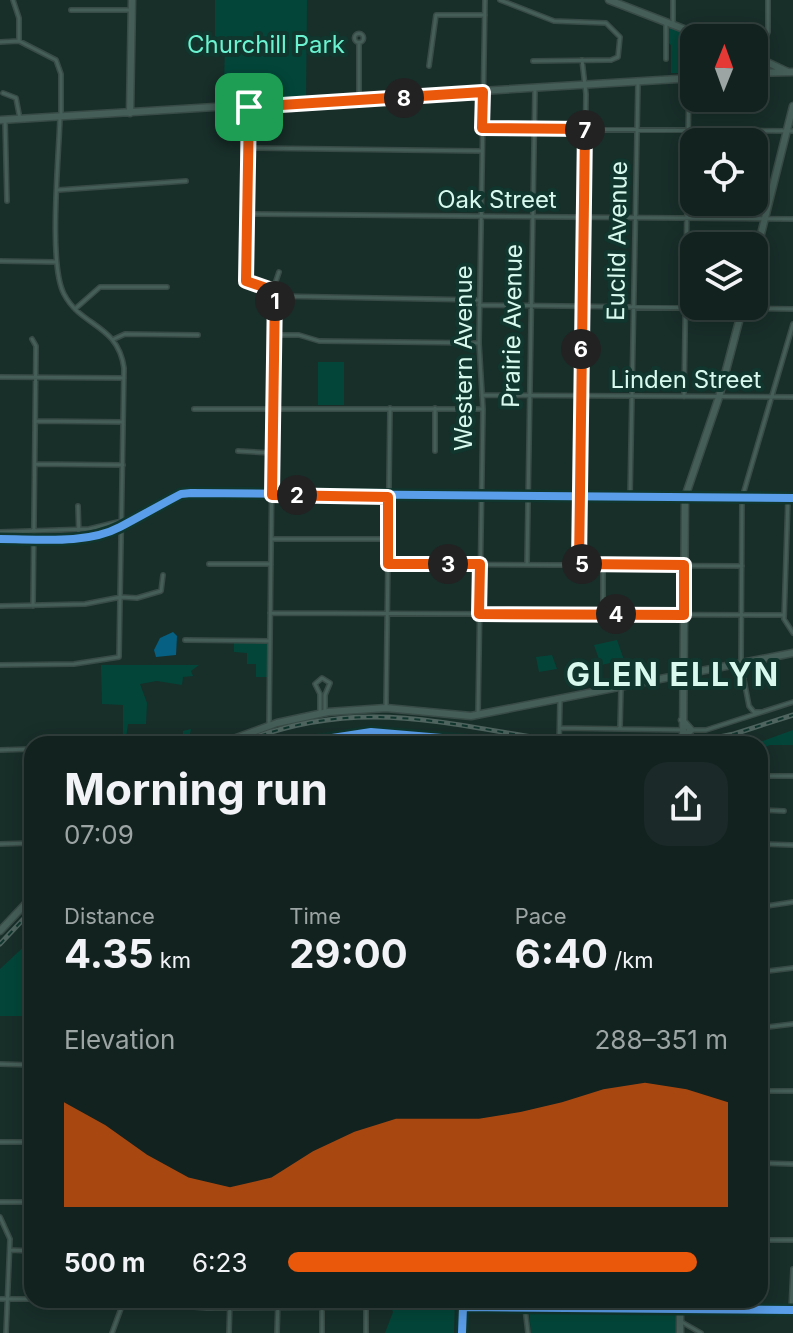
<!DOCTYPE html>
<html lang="en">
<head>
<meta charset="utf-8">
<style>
	:root { --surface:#12221f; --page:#1b2a28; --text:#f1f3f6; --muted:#9ca4a4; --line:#313f3d; --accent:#ea580c }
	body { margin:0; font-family:Inter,sans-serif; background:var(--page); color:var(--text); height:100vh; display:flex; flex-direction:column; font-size:30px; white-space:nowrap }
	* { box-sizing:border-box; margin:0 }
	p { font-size:26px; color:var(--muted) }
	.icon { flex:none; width:44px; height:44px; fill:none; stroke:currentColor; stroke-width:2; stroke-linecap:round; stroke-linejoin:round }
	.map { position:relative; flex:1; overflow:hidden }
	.sheet { position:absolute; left:24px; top:736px; width:744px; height:572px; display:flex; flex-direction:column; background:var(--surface); border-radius:24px; box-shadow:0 4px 20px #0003,0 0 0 2px var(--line) }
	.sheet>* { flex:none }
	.needle { width:52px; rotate:1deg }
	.controls { position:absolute; left:680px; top:24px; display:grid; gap:16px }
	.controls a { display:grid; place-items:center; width:88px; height:88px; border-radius:16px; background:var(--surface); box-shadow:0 4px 20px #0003,0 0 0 2px var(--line); font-size:40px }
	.pin { position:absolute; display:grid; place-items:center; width:68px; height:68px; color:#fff; margin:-34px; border-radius:16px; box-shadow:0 4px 12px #0006 }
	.km { position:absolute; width:40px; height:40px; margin:-20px; border-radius:50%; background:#222; color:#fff; font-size:22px; line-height:40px; text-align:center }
	.round { display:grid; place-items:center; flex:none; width:84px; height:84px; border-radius:24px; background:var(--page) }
	.head { display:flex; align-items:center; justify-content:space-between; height:136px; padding:0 40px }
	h1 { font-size:44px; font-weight:700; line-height:60px }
	.figures { display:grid; grid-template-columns:repeat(3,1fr); gap:12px; height:136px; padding:8px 40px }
	.figures div { display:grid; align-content:center }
	.figures b { font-size:40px; font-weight:700 }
	.figures small { font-size:22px; font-weight:400 }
	.figures p { font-size:22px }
	.chart { height:224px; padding:16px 40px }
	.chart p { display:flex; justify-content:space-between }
	.chart svg { width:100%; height:144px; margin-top:8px; fill:var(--accent); opacity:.7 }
	ul { padding:0 40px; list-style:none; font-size:26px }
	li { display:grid; grid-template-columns:128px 96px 1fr; align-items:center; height:60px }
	li i { height:20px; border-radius:10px; background:var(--accent) }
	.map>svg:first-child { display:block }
</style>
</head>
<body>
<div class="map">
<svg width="793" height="1333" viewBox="0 0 793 1333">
	<rect width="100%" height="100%" fill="#182e29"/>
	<!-- green -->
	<path fill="#034639" d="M215 0H307L306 102 255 104 253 86 224 89 225 42 215 36Z
		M671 26 701 38H694V73H671V45L667 42 668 27Z
		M318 362H344V405H318Z
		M617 640 624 660 601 665 594 645Z
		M234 641H269V677H256V664H247V653L234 652Z
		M552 655 557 669 539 672 536 657Z
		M101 665H199L191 671 193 676 183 677 182 685 157 681 140 684 147 703 146 724H128L126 739H123V705L102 704Z
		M191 729 188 744H151V741H158L159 735H183V731Z
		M793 730V745H770L760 749V744H754Z
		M32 939V1016H0V969Z
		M388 1300H455L454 1333H385L393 1312Z
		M529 1310 675 1312 677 1333H531Z"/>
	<!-- water -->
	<path fill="#056083" d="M173 632 177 636 176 655 156 657 154 650 160 638Z"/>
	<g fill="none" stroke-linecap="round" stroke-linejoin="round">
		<defs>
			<path id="street" d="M13 0 19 18V41
				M500 0 554 21 606 23 620 37 618 57 611 60 533 61
				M673 0V25
				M71 10H131
				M666 22V59
				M354.5 38a4.5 4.5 0 1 1 9 0a4.5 4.5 0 1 1-9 0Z
				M0 42 19 41 56 60 61 74V117
				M359 43V99
				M758 57 768 32V0
				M429 66 436 15H485
				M3 93 16 98 20 119
				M249 107 246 281 253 286 274 287
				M5 120 7 201
				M482 128 793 131
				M249 148 481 151
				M58 190 186 181
				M248 214 793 219
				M713 218V202
				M0 261 56 262
				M275 296 479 300
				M479 305 793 309
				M75 309 100 287H167
				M274 335H299L319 341 478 343
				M32 339 36 346 33 606
				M114 339 125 334 198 335
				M0 377 124 378
				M482 395 793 397
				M684 397 689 80
				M194 409H482
				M35 421 123 422
				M238 451 272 453
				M435 451V408
				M35 464 123 465
				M630 497 638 82
				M788 498 784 619 793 633
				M78 506 79 537
				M0 532 89 529 122 521
				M0 539C37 539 86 545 120 527 139 517 160 505 181 494L191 493 793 498
				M271 539H387
				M209 564H271
				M388 564 742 566
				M527 564 535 88
				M579 564 586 94 582 60
				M603 565V613
				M0 606 85 604 121 597 137 598 161 591 163 575
				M270 613 784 615
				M185 640 269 641
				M0 665 74 664 119 657 124 368C118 324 81 327 64 294 48 264 59 156 60 117
				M386 708 390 408
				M761 712H754L749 706 741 664 742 498 793 324
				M320 714V694L315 684 322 678 330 683 325 695V713
				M478 715 483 409 479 343 485 0
				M269 726 274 287 279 272
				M560 728 684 730
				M620 728 621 688
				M691 730H706L793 702
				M559 744 560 700
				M0 750 32 749
				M760 776H793
				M760 810 784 811
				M0 844 32 843
				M760 844 793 845
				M760 907 793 902
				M760 972 793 968
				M760 1028 793 1024
				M0 1064 32 1065
				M760 1091H793
				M0 1142H31
				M760 1163 793 1164
				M0 1202H32
				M30 1202 32 1065
				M0 1217 10 1239 6 1333
				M760 1240H793
				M10 1250 32 1251
				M0 1299H32
				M101 1300 207 1308 366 1307
				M524 1300 528 1333
				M463 1307 793 1310
				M586 1309V1300
				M737 1310V1300
				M791 1310 793 1269
				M680 1321 701 1333
				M112 1333 123 1303
				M229 1333 230 1300
				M277 1333 278 1300
				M322 1333V1300
				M366 1333V1300
				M462 1333 463 1300"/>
			<path id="secondary" d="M609 0 707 38
				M754 56 788 72
				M754 73 793 72
				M130 113 132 0
				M0 120 694 78
				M754 262 793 106
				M682 720 691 730 684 737
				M220 744 277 723 328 712 386 708 471 716 793 653
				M683 744 685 497 719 397 743 306
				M0 931 32 897
				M680 1300V1333"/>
		</defs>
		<!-- street casing -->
		<use href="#street" stroke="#394b46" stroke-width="6"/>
		<!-- secondary casing -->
		<use href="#secondary" stroke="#394b46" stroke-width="9"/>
		<!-- street -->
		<use href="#street" stroke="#455e58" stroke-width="3"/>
		<!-- secondary -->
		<use href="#secondary" stroke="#455e58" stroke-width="6"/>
		<defs>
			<path id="rail" d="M238 744C362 693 452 727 577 744
				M685 744 734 734 793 715
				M0 944 32 910"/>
		</defs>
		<!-- rail casing -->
		<use href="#rail" stroke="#4f645f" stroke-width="5"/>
		<!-- rail -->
		<use href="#rail" stroke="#10362d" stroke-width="2" stroke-dasharray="6" stroke-linecap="butt"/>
		<defs>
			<path id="cycleway" d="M0 539C37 539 86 545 120 527 139 517 160 505 181 494L191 493 793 498
				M293 744 371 732 514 744
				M462 1333 463 1307 793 1310"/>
		</defs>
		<!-- cycleway casing -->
		<use href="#cycleway" stroke="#10362d" stroke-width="13"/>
		<!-- cycleway -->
		<use href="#cycleway" stroke="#5a9eea" stroke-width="8"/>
	</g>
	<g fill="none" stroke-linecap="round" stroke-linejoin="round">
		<defs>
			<path id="route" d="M483 92 482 128 585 129 579 564 684 565V615L479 614 480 564H388V497L272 495 275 291 246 281 249 107Z"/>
		</defs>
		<!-- route casing -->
		<use href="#route" stroke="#fff" stroke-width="16"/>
		<!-- route -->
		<use href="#route" stroke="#ea580c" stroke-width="10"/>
	</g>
	<g text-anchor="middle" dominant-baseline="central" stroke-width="8" stroke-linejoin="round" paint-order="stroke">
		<!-- park labels -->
		<g font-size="24" fill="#6bf2d0" stroke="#10362d">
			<text x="266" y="44">Churchill Park</text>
		</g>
		<!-- street labels -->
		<g font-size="24" fill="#d7f9ee" stroke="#10362d">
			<text x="497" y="199">Oak Street</text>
			<text transform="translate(617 241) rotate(-89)">Euclid Avenue</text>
			<text transform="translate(512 326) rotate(-89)">Prairie Avenue</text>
			<text transform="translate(463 358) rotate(-90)">Western Avenue</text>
			<text x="686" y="379">Linden Street</text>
		</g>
		<!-- district labels -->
		<g font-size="32" font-weight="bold" letter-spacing="2" fill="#d7f9ee" stroke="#10362d">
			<text x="673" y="674">GLEN ELLYN</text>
		</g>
	</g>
</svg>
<div class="controls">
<a><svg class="needle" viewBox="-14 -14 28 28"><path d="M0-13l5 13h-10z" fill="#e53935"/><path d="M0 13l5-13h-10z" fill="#9ca4a4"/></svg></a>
<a><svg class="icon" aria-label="locate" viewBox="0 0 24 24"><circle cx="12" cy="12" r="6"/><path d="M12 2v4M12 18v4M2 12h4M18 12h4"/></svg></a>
<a><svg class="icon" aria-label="layers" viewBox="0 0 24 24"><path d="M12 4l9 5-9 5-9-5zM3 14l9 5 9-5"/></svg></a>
</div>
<div class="pin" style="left:249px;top:107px;background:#1e9e55"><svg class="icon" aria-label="arrive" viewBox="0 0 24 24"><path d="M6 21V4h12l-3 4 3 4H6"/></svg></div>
<b class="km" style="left:275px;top:301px">1</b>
<b class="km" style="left:297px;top:495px">2</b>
<b class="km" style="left:448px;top:564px">3</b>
<b class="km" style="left:616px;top:614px">4</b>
<b class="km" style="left:582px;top:564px">5</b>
<b class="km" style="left:581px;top:349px">6</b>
<b class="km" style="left:585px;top:130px">7</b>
<b class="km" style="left:404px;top:98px">8</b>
<section class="sheet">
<div class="head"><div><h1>Morning run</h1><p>07:09</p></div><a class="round"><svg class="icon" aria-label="share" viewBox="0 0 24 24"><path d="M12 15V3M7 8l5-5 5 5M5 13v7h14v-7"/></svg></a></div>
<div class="figures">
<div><p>Distance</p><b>4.35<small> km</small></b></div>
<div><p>Time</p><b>29:00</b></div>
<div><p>Pace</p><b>6:40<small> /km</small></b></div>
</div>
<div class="chart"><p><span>Elevation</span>288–351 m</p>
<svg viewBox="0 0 160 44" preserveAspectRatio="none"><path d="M0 44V12L10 19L20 28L30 35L40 38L50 35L60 27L70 21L80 17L90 17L100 17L110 15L120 12L130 8L140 6L150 8L160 12V44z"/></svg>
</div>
<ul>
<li><b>500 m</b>6:23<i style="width:93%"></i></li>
</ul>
</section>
</div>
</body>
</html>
